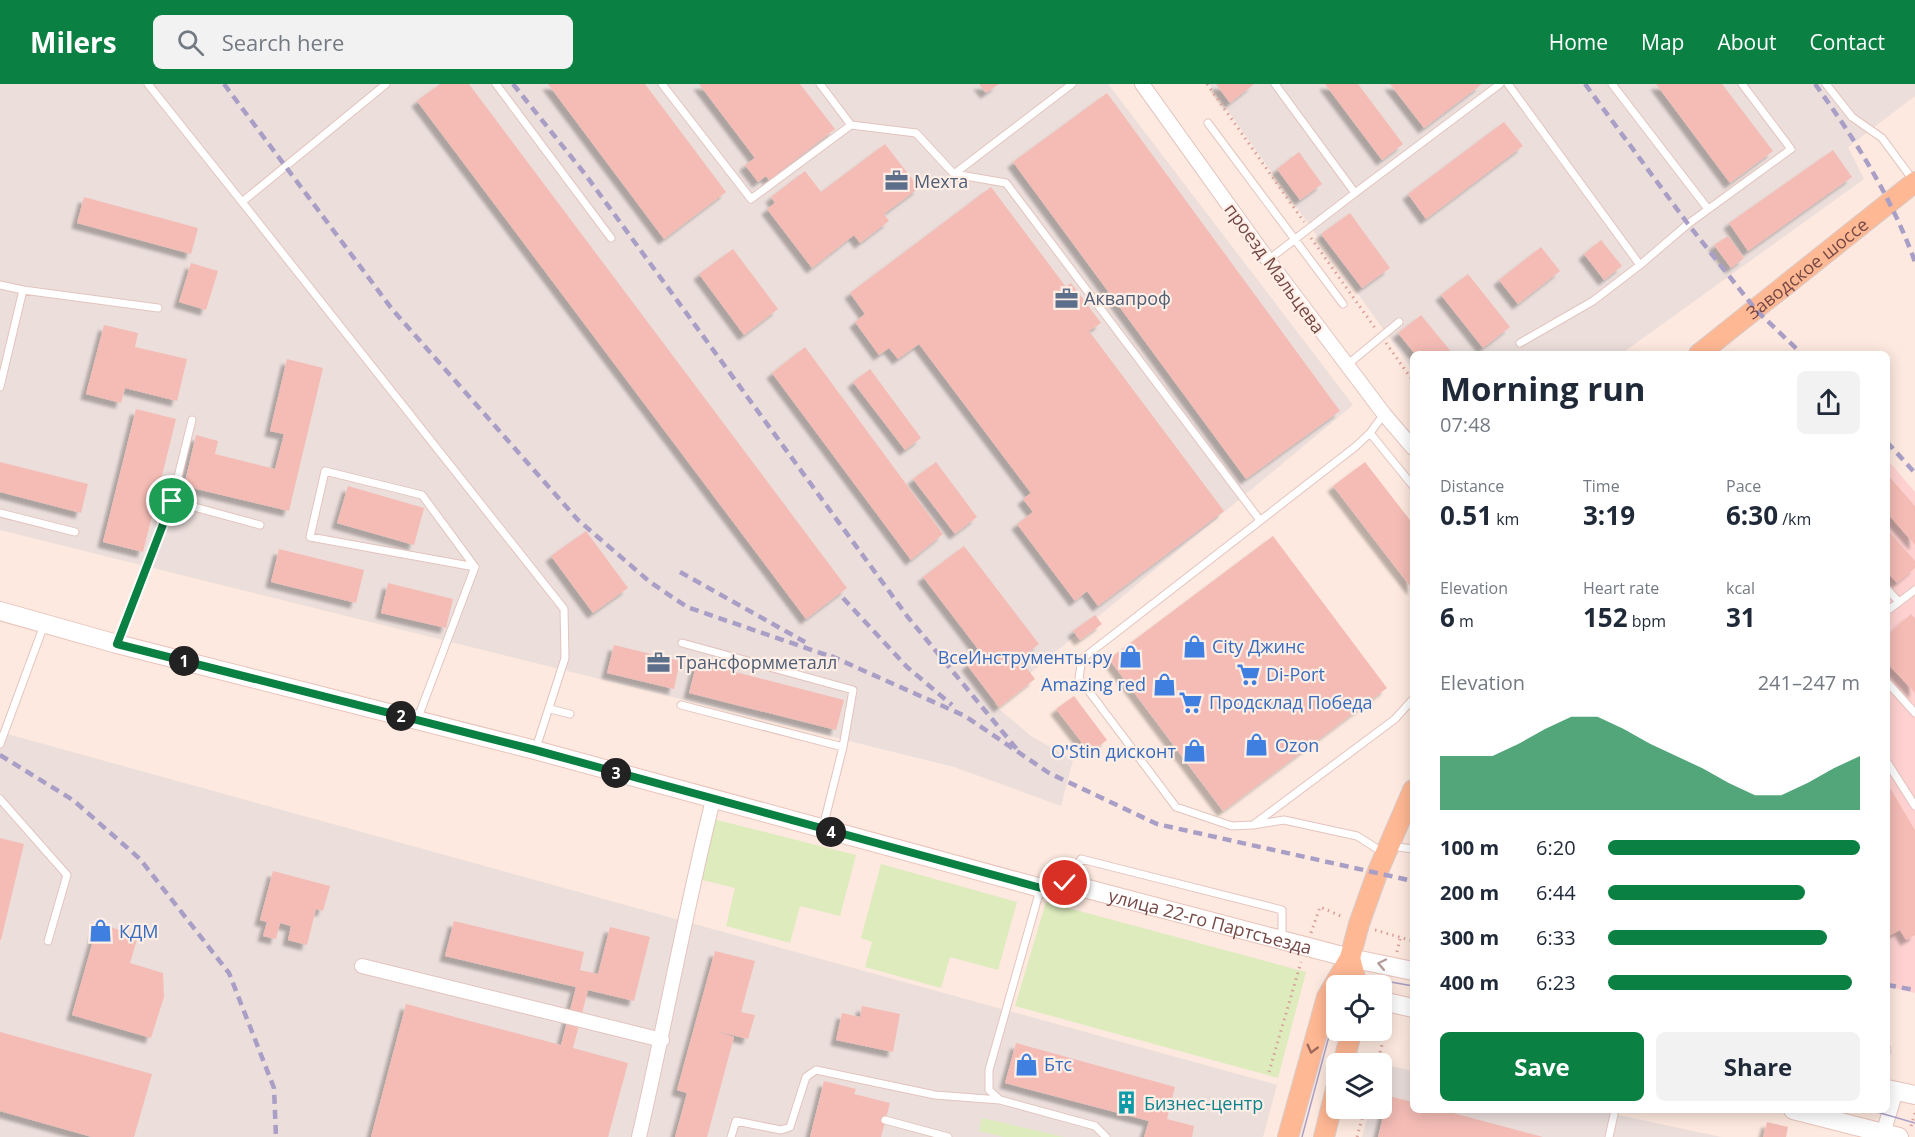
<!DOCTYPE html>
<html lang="en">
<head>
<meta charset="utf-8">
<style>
	:root { --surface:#fff; --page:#f2f2f3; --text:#1f2937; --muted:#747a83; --accent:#0b8043 }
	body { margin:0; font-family:"Open Sans",sans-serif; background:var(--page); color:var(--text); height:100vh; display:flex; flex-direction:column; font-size:22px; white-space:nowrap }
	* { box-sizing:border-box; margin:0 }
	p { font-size:20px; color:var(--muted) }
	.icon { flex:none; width:33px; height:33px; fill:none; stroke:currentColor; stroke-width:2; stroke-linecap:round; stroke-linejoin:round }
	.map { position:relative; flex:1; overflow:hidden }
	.panel { position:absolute; left:1410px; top:267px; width:480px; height:762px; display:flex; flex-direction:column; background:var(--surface); border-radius:9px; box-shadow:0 3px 15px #0003 }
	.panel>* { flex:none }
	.fabs { position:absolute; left:1326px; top:891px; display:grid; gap:12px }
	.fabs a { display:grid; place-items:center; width:66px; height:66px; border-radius:9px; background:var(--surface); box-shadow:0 3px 15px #0003; font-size:30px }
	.pin { position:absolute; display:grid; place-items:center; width:51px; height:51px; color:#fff; margin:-26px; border:3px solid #fff; border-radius:50%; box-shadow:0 2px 6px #0007 }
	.km { position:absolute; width:30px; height:30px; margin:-15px; border-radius:50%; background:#222; color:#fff; font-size:16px; line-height:30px; text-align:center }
	.round { display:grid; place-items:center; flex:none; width:63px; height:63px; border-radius:9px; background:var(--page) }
	.overview { display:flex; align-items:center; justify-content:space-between; height:102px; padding:0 30px }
	h1 { font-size:33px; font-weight:700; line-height:45px }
	.metrics { display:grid; grid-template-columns:repeat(3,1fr); gap:9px; height:102px; padding:6px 30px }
	.metrics div { display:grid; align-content:center }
	.metrics b { font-size:26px; font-weight:700 }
	.metrics small { font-size:16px; font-weight:400 }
	.metrics p { font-size:16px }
	.chart { height:168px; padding:12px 30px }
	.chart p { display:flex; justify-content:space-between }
	.chart svg { width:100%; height:108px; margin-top:6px; fill:var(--accent); opacity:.7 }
	.button { display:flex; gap:12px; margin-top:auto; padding:12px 30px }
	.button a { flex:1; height:69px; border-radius:9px; background:var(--accent); color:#fff; font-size:24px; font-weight:700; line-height:69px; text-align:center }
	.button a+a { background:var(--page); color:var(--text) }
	ul { padding:0 30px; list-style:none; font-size:20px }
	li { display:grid; grid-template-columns:96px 72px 1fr; align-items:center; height:45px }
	li i { height:15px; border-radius:8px; background:var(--accent) }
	header { display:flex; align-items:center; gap:36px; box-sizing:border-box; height:84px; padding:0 30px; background:var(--accent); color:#fff }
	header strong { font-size:28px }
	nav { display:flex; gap:33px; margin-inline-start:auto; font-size:21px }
	.search { width:420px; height:54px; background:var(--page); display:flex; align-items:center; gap:15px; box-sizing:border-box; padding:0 21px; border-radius:9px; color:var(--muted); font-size:22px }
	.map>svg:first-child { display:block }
</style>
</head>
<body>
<header>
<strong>Milers</strong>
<div class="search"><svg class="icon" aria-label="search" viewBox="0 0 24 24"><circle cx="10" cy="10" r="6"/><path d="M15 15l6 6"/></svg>Search here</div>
<nav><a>Home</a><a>Map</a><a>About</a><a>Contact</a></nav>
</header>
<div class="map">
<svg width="1915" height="1053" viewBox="0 0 1915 1053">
	<defs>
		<filter id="shadow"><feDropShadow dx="-5.5" dy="5.5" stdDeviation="1.5" flood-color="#0004"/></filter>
	</defs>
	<rect width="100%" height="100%" fill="#fde9df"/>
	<!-- commercial -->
	<path fill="#ffd2d1" d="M1887 375 1915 408V909L1887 902Z"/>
	<!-- industrial -->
	<path fill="#ebdedb" d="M0 0H1108L1353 321 993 620 1031 652 1073 676 1061 722 954 683 0 446Z
		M1209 0H1915V12L1848 63 1864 95 1621 270H1413V287Z
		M0 648 1277 1001 1263 1053H0Z
		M1382 980 1413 987V1026H1595L1721 1053H1362L1370 1025 1382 1024Z"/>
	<!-- green -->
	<path fill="#ddebbd" d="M713 735 856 771 840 832 800 822 790 859 726 842 735 804 698 795Z
		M881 780 1017 818 998 886 950 873 941 904 865 883 872 858 861 854Z
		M1046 818 1306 888 1278 994 1015 922Z
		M982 1034 1064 1053H1004L979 1047Z"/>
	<!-- building -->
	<path fill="#f4bcb5" filter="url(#shadow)" d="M440 0H469L847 504 806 535 417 17Z
		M548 0H645L726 108 664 155Z
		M699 0H800L835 45 769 96 766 92 758 98 745 81 755 74Z
		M979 0H999L986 9Z
		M1216 0H1254L1230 19Z
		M1325 0H1358L1403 60 1382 76Z
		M1390 0H1482L1424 44Z
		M1656 0H1722L1773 67 1730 99Z
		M1107 9 1340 327 1246 395 1013 78Z
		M1504 38 1523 62 1426 135 1408 110Z
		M885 60 919 104 884 130 889 137 860 159 854 151 812 184 767 125 775 119 771 113 805 87 821 108Z
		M1833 66 1852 93 1748 167 1729 139Z
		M1299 68 1322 100 1300 116 1277 85Z
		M991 103 1066 203 1071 199 1101 239 1089 247 1224 427 1098 522 1087 507 1075 517 1017 440 1033 428 1023 415 1031 409 919 260 898 275 889 264 879 271 855 238 865 230 850 209Z
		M84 113 198 144 191 170 77 139Z
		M1350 129 1390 184 1362 204 1321 150Z
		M1728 152 1744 174 1731 184 1714 161Z
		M1601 156 1622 182 1604 196 1584 170Z
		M1541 163 1560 187 1518 220 1499 196Z
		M733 165 778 225 744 251 699 190Z
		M191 179 218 187 206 226 179 218Z
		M1468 190 1510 243 1483 264 1441 211Z
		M1421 231 1453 270H1415L1398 249Z
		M104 241 138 249 135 263 187 275 177 317 125 304 121 319 86 310Z
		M805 263 943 450 911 476 772 289Z
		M287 275 323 284 289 427 184 402 196 351 218 357 215 370 275 385 284 350 270 347Z
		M870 285 921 354 905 366 853 298Z
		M136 325 176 335 143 468 103 458Z
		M0 378 88 400 81 429 0 408Z
		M936 378 977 433 955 450 913 395Z
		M1365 378 1413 440V506L1333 402Z
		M1887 390 1915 422V461L1887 429Z
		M348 402 424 424 414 461 337 439Z
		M1887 445 1915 477V484L1897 499 1887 488Z
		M586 447 628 504 593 529 551 472Z
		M1273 452 1387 604 1223 727 1109 575Z
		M964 462 1039 560 1020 575 1035 595 999 623 967 581 981 569 923 493Z
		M279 465 364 486 356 519 271 498Z
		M388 499 453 515 446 544 381 529Z
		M1911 530 1915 534V609L1887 579V552Z
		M1095 531 1102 540 1080 556 1073 547Z
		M614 561 680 577 674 605 607 589Z
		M697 578 844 616 836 646 689 609Z
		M1074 612 1107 656 1090 669 1056 625Z
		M1887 699 1915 746V851L1906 856 1900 846 1887 853Z
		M0 754 24 760 1 856H0Z
		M273 787 330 802 323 827 316 825 307 861 288 856 291 842 280 839 276 855 263 852 267 838 260 836Z
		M454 837 584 868 580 886 598 890 610 843 650 853 634 917 588 906 573 964 628 979 608 1053H371L406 920 561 961 576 903 445 872Z
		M98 839 138 852 130 879 163 889 164 913 151 954 72 931Z
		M715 867 755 877 741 928 755 931 748 955 716 947 734 953 707 1053H675L687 1009 677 1006Z
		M862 922 900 930 893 968 836 956 842 929 860 933Z
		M0 948 152 990 134 1053H92L0 1027Z
		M1016 959 1175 1003 1167 1035 1194 1042 1192 1053H1144L1149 1037 1005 999Z
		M824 997 856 1005 854 1010 890 1019 881 1053H810Z
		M1388 1012 1413 1018V1026H1442L1543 1053H1378Z
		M1767 1038 1788 1043 1786 1053H1763Z"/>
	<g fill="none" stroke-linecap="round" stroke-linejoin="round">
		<defs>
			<path id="lane" d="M148 0 242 118
				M386 0 242 118 564 525 565 574 536 664
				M496 0 611 154
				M662 0 751 115 851 41
				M820 0 851 41 916 49 954 90 1006 99 1259 435
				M1508 0 1640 181 1688 140 1791 65 1742 0
				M1612 0 1708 125
				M1826 0 1852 33 1882 54 1913 96
				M1208 39 1343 220
				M954 90 1072 0
				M1355 109 1500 0
				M1268 176 1355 109 1275 0
				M0 201 23 206
				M1520 259 1593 217 1640 181
				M1347 281 1399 238
				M0 303 23 206 158 224
				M1370 349 1413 402
				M172 417 192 336
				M0 429 75 448
				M1887 505 1899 518
				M1887 527 1915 506
				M118 558 172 417 260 441
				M682 559 853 606 843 663 823 743
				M1887 598 1915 629
				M681 621 843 663
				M550 625 570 630
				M417 636 475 483 310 453 325 387 422 411 475 483
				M0 660 44 541
				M1887 678 1915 722
				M0 715 67 791 48 857
				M1253 741 1232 742 1176 723 1079 594 1082 575 1355 363 1370 349 1384 330
				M1390 762 1413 765
				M1384 769 1357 752 1284 736 1253 741 1395 635 1413 615
				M1067 797 1081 775 1282 826V854
				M1040 806 989 986V1006L1000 1016 1095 1042 1106 1053
				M1887 965V967
				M885 1036 948 1053
				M731 1053 736 1037 781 1046 790 1043 806 993 816 986 935 1011 1000 1016
				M1609 1053 1615 1026"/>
			<path id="street" d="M1142 0 1268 176 1384 330 1413 364
				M362 882 662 956
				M639 1053C665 941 685 828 713 716
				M1882 1053 1896 1007"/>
			<g id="secondary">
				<path id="s1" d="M0 527 117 560 535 666 1041 804 1065 799 1350 874 1413 887"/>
				<path d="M1382 917 1413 924"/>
				<path d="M1887 1005 1915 1011"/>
				<path d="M1793 1026 1899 1053"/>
			</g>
			<g id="primary">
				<path id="s2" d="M1699 270 1915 98"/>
				<path d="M1350 874 1357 902"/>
				<path d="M1343 980 1352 946"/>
				<path d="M1288 1053 1327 913 1350 874 1359 840 1378 787 1413 706"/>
				<path d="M1324 1053 1336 1005"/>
			</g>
		</defs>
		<!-- lane casing -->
		<use href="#lane" stroke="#e3c4be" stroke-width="9"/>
		<!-- street casing -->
		<use href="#street" stroke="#e3c4be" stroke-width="16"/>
		<!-- secondary casing -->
		<use href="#secondary" stroke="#e9c3ba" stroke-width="20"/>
		<!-- primary casing -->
		<use href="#primary" stroke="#d8cccb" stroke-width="22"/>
		<!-- path -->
		<path stroke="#d89f99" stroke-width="3" stroke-dasharray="1.5 4.5" stroke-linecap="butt" d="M1207 0 1304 138
			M1311 154 1375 244
			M1386 259 1413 297
			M1375 846 1413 857
			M1311 849 1320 823 1343 833
			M1397 868 1400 855
			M1377 980 1389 934
			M1269 988 1301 878
			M1911 1042 1915 1029
			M1357 1053 1365 1024"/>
		<!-- lane -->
		<use href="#lane" stroke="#fff" stroke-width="7"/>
		<!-- street -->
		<use href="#street" stroke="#fff" stroke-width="14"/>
		<!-- secondary -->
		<use href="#secondary" stroke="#fff" stroke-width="18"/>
		<!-- primary -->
		<use href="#primary" stroke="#ffb894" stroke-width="20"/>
		<!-- tram -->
		<path stroke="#a89ec6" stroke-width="1.5" d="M1356 902 1374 895 1413 902
			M1870 1026 1915 1039
			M1302 1053 1336 926"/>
		<!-- rail -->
		<path stroke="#a89ec6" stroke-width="4.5" stroke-dasharray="9 6" stroke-linecap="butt" d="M224 0 392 225 578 436 650 498 687 523 838 575
			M513 0 585 90 907 532 1020 669
			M1585 0 1688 140 1756 226 1802 270
			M1815 0C1855 55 1892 114 1915 178
			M1887 358 1915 389
			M680 488 805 558
			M843 514 907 583 952 621
			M831 572 965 632 1049 689 1157 740 1413 797
			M0 671 73 716 140 775 229 889 274 1004 276 1053
			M1887 901 1915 906"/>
	</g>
	<!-- one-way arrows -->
	<defs><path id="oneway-chevron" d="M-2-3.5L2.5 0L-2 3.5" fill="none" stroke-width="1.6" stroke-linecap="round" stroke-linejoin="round" transform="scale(1.5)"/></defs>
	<use stroke="#b39b99" href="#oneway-chevron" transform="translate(1382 880) rotate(-168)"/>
	<use stroke="#9e6a5d" href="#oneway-chevron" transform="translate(1312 965) rotate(105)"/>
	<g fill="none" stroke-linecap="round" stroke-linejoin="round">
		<defs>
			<path id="route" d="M172 417 117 560 535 666 1041 804 1065 799"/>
		</defs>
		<!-- route casing -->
		<use href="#route" stroke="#fff" stroke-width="12"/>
		<!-- route -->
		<use href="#route" stroke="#0b8043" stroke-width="8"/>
	</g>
	<!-- icons -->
	<defs>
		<symbol id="office-bare" viewBox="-9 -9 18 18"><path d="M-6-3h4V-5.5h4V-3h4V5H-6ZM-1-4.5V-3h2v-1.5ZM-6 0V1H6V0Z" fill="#5c6f8a" stroke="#ffeee6" stroke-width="2.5" paint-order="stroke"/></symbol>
		<symbol id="shop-bare" viewBox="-9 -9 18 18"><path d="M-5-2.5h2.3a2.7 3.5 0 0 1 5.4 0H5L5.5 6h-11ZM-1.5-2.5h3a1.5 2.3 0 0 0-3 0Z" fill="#3f7fe0" stroke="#ffeee6" stroke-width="2.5" paint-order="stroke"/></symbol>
		<symbol id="supermarket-bare" viewBox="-9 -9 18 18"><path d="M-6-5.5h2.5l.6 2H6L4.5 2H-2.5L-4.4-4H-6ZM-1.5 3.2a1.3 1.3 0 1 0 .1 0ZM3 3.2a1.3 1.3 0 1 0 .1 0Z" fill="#3f7fe0" stroke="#ffeee6" stroke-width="2.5" paint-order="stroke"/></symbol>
		<symbol id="building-bare" viewBox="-9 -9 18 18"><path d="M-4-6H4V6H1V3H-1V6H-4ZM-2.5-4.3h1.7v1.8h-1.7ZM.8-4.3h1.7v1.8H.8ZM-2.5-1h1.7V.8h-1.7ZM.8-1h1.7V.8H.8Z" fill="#0f9aa8" stroke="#ffeee6" stroke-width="2.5" paint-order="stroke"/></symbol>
	</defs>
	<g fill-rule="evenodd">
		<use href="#office-bare" x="880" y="80" width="33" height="33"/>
		<use href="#office-bare" x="1050" y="198" width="33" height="33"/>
		<use href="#shop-bare" x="1178" y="546" width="33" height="33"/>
		<use href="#shop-bare" x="1114" y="556" width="33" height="33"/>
		<use href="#office-bare" x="642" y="562" width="33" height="33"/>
		<use href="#supermarket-bare" x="1232" y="574" width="33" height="33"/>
		<use href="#shop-bare" x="1148" y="584" width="33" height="33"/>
		<use href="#supermarket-bare" x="1174" y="602" width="33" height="33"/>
		<use href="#shop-bare" x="1240" y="644" width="33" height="33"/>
		<use href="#shop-bare" x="1178" y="650" width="33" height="33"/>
		<use href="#shop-bare" x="84" y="830" width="33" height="33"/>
		<use href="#shop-bare" x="1010" y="964" width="33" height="33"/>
		<use href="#building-bare" x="1110" y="1002" width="33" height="33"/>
	</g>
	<g text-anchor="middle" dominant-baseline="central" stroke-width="4.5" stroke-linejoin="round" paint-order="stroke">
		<!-- service labels -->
		<g font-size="18" fill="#4e5e75" stroke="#ffeee6" text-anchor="start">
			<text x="914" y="97">Мехта</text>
			<text x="1084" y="214">Аквапроф</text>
			<text x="676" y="578">Трансформметалл</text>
		</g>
		<!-- street labels -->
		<g font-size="18" fill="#744946" stroke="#ffeee6">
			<text transform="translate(1275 184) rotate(54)">проезд Мальцева</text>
			<text stroke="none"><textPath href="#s2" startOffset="138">Заводское шоссе</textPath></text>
			<text stroke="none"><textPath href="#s1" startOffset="1252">улица 22-го Партсъезда</textPath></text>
		</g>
		<!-- shop labels -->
		<g font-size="18" fill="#366cbe" stroke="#ffeee6" text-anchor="start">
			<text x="1212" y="562">City Джинс</text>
			<text x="1112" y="573" text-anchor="end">ВсеИнструменты.ру</text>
			<text x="1266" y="590">Di-Port</text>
			<text x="1146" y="600" text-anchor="end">Amazing red</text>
			<text x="1209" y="618">Продсклад Победа</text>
			<text x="1275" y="661">Ozon</text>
			<text x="1176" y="667" text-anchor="end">O'Stin дисконт</text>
			<text x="119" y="847">КДМ</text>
			<text x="1044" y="980">Бтс</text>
		</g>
		<!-- culture labels -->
		<g font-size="18" fill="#0d838f" stroke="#ffeee6" text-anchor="start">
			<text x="1144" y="1019">Бизнес-центр</text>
		</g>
	</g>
</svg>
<div class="fabs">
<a><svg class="icon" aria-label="locate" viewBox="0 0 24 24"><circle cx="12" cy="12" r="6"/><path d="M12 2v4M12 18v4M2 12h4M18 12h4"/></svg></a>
<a><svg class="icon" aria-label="layers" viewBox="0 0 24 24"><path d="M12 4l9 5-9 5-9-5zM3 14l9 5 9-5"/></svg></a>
</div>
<div class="pin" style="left:172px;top:417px;background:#1e9e55"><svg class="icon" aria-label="arrive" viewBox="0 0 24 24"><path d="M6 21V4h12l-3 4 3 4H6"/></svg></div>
<div class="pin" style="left:1065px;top:799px;background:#d93025"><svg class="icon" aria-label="check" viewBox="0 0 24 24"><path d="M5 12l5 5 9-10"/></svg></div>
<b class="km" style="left:184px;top:577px">1</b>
<b class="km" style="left:401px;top:632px">2</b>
<b class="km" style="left:616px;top:689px">3</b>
<b class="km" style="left:831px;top:748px">4</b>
<section class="panel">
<div class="overview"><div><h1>Morning run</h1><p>07:48</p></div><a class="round"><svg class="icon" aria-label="share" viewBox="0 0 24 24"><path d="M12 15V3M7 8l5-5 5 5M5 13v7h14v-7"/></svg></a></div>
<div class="metrics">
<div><p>Distance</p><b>0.51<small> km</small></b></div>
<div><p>Time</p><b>3:19</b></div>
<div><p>Pace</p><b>6:30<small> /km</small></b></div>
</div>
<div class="metrics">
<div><p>Elevation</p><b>6<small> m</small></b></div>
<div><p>Heart rate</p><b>152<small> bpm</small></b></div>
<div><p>kcal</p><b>31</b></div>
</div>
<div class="chart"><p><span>Elevation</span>241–247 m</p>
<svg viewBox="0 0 160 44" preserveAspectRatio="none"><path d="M0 44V22L10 22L20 22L30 17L40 11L50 6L60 6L70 11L80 17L90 22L100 27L110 33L120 38L130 38L140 33L150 27L160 22V44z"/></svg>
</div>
<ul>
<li><b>100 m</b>6:20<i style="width:100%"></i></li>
<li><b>200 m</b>6:44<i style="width:78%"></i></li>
<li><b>300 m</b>6:33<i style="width:87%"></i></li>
<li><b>400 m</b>6:23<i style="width:97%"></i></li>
</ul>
<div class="button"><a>Save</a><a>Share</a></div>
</section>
</div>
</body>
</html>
